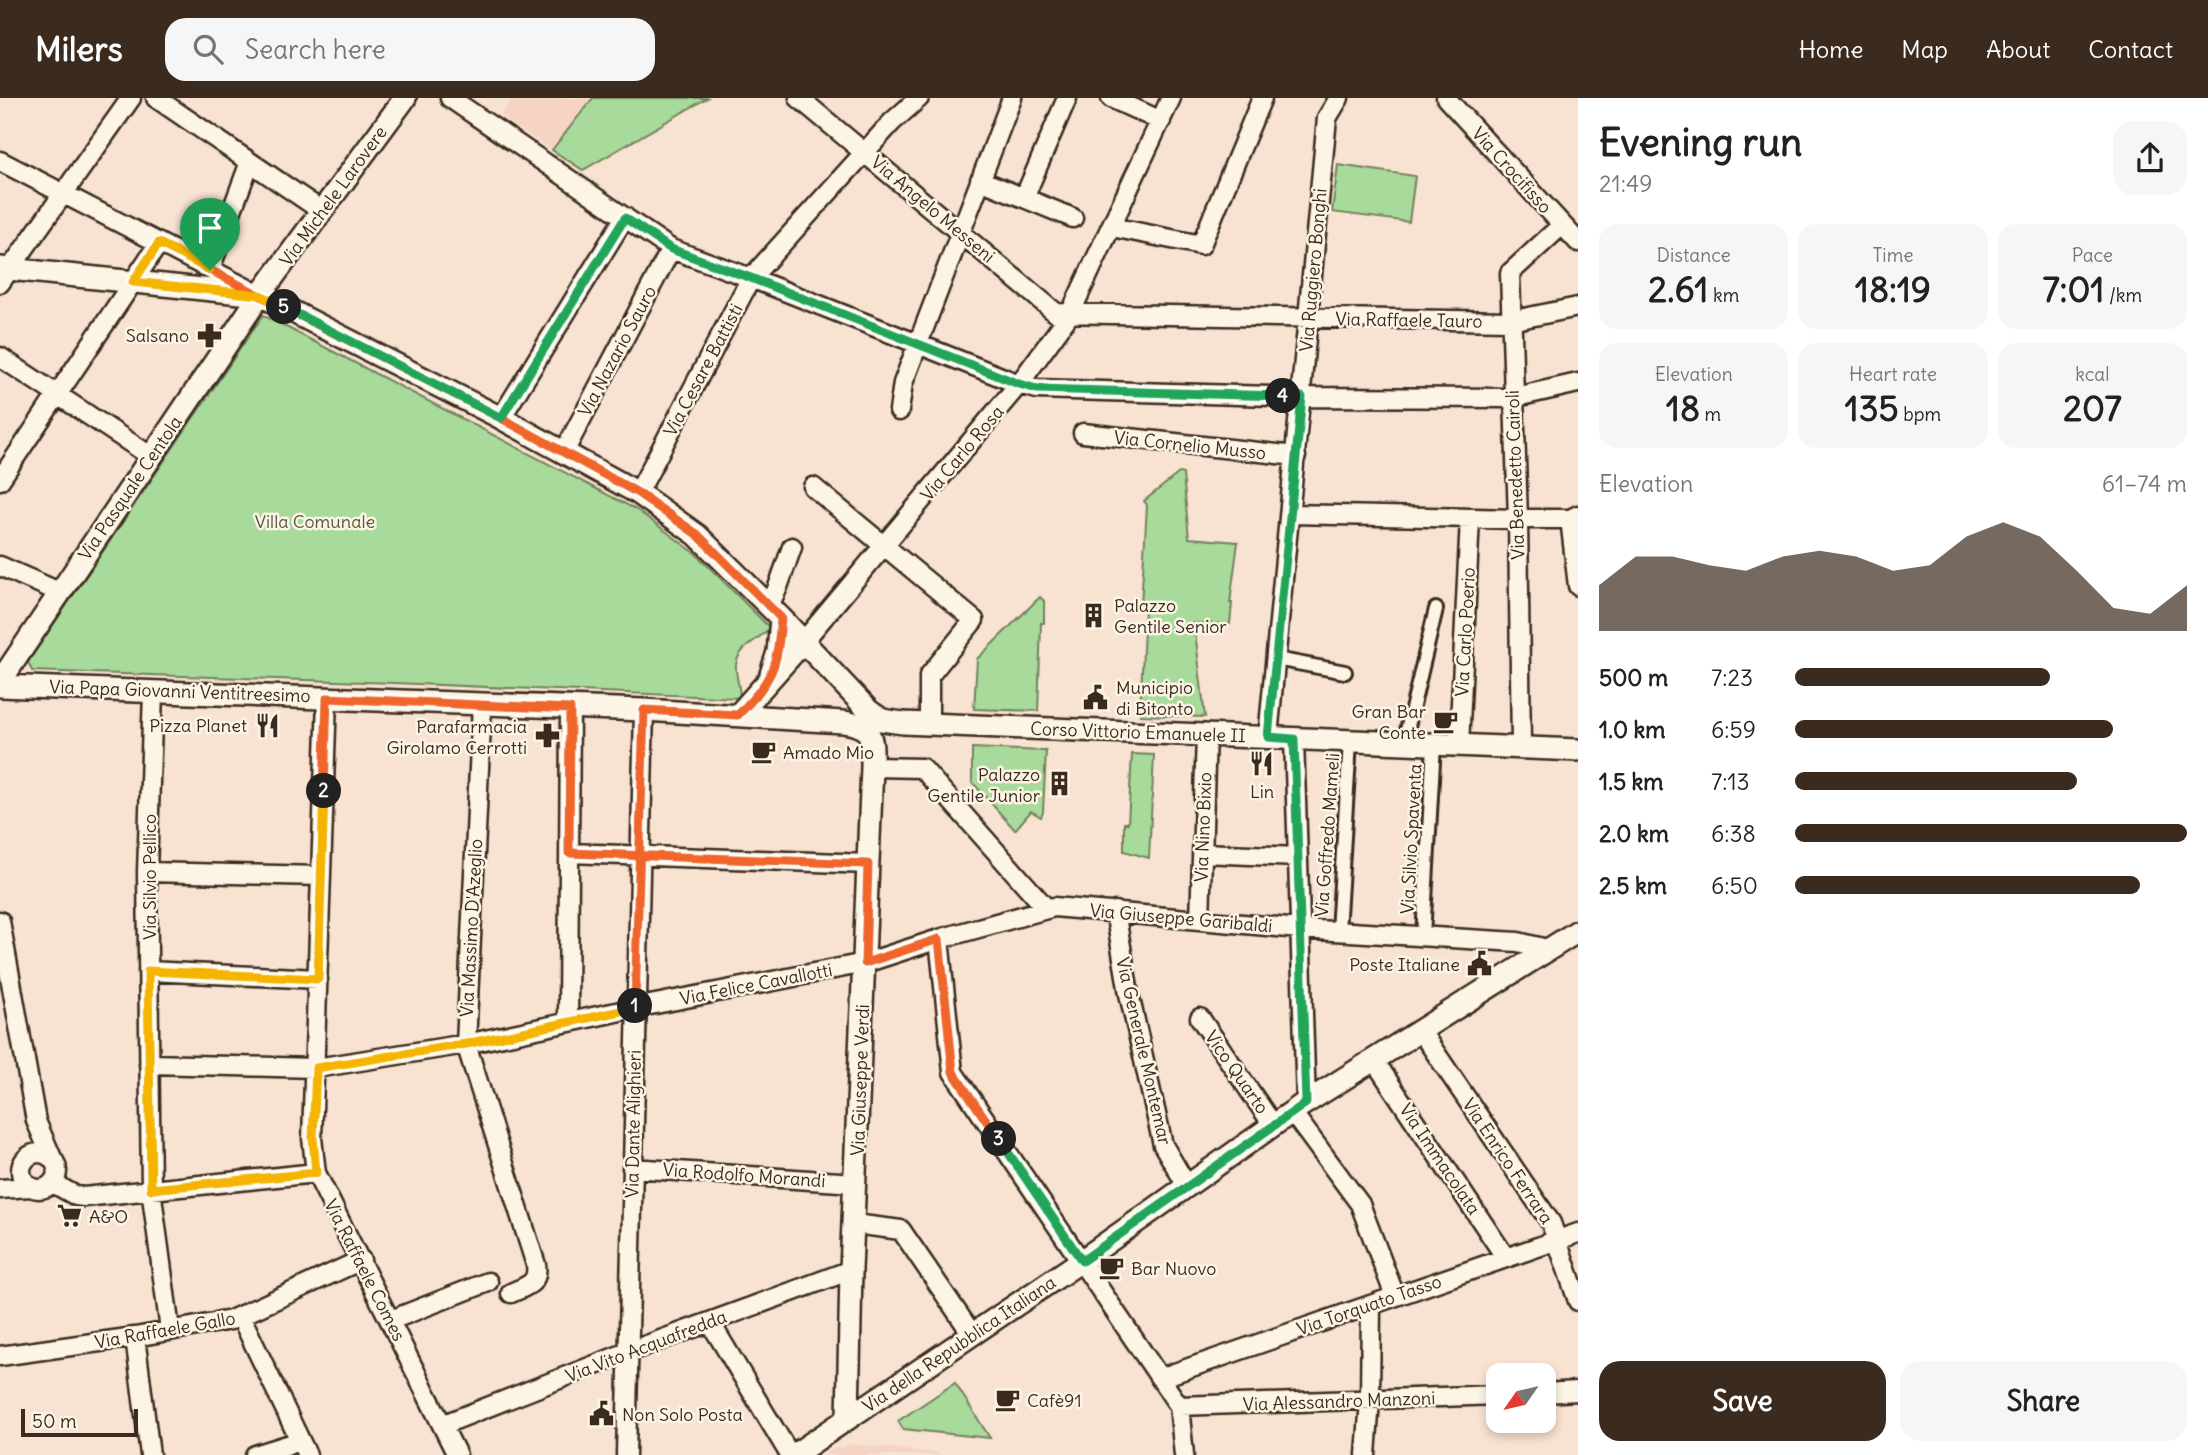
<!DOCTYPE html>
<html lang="en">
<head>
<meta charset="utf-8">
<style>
	:root { --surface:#fff; --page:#f6f6f6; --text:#222; --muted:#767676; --accent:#3b2a1e }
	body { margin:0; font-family:Delius,sans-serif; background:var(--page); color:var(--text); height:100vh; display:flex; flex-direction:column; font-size:26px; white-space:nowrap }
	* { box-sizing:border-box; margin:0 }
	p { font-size:23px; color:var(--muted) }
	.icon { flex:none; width:38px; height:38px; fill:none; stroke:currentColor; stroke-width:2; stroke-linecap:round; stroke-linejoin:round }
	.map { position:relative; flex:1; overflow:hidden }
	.details { display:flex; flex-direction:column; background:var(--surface); width:630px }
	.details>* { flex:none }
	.needle { width:46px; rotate:236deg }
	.controls { position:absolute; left:1486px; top:1265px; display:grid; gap:14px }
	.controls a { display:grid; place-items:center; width:70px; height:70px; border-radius:14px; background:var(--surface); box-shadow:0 4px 10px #0003; font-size:35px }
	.scale { position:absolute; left:21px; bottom:18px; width:117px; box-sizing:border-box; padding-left:7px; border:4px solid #3b2a1e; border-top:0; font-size:19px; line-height:24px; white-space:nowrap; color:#3b2a1e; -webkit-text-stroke:5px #fcf5e5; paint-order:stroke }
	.pin { position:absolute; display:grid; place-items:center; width:60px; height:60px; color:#fff; margin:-72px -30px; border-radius:50% 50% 50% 0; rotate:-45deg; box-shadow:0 0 7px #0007 }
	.pin .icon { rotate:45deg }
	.km { position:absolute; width:35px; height:35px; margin:-18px; border-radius:50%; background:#222; color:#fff; font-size:19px; line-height:35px; text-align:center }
	.round { display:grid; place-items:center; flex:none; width:74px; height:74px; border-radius:21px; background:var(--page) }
	.headline { display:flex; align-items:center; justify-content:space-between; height:119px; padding:0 21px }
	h1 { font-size:38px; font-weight:700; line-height:52px }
	.metrics { display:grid; grid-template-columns:repeat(3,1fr); gap:10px; height:119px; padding:7px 21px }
	.metrics div { display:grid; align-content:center; border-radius:18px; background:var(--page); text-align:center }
	.metrics b { font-size:35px; font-weight:700 }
	.metrics small { font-size:19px; font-weight:400 }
	.metrics p { font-size:19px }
	.chart { height:196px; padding:14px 21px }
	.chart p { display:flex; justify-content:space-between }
	.chart svg { width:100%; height:126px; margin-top:7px; fill:var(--accent); opacity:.7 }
	.action { display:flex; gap:14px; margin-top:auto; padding:14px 21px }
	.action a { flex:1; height:80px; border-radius:21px; background:var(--accent); color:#fff; font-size:28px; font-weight:700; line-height:80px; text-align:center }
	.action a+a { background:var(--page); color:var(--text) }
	ul { padding:0 21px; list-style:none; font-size:23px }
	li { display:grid; grid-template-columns:112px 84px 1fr; align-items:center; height:52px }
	li i { height:18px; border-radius:9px; background:var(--accent) }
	header { display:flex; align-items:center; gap:42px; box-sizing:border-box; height:98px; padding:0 35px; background:var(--accent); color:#fff }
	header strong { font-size:33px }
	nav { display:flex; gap:38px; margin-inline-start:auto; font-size:24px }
	.search { width:490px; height:63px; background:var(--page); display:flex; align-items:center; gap:18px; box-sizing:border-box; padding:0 24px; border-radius:21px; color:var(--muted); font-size:26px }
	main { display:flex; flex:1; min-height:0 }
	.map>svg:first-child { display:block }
</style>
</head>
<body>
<header>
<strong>Milers</strong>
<div class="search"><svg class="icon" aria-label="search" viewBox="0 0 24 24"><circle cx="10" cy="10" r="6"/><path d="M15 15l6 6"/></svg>Search here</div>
<nav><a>Home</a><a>Map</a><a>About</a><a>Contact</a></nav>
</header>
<main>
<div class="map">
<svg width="1578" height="1357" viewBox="0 0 1578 1357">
	<rect width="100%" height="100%" fill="#f8e2d2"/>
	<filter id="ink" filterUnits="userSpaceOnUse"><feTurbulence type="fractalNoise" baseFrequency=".0143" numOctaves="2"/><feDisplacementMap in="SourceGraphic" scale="14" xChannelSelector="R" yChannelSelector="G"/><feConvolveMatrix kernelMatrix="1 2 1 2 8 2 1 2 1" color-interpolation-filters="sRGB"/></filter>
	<g filter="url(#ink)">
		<!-- built -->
		<path fill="#f5d4c4" d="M513 0H593L552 52 500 18Z
			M852 1346 938 1355 940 1357H824L833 1351Z"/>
		<!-- green -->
		<path fill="#a8da9b" stroke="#72825c" stroke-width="2" d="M593 0H707L583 72 552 52Z
			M1338 67 1415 78 1409 124 1332 114Z
			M263 217 637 412 695 455 770 530C757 543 734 551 736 572 737 583 740 590 740 600L394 585 32 573 28 564Z
			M1179 375 1183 376 1189 440 1238 444 1230 505H1232L1230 526 1194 525 1205 619 1140 617 1145 508 1141 507 1147 407 1144 403Z
			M1040 499 1044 503V525H1041L1038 613 974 611 977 561Z
			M972 650 1046 653 1043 714 1041 719 1031 713 1015 732 972 684Z
			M1132 656 1154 657 1149 760 1124 753V725H1128Z
			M955 1285 990 1340 903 1331 898 1323Z"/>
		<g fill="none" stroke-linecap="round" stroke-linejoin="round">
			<defs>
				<path id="pedestrian" d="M1276 561 1345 574
					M1404 645 1436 511
					M1338 833 1350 644
					M1423 838 1434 646"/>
				<path id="minor" d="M156 0 322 113
					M450 0 671 151 751 180 1019 286 1037 291 1302 299 1512 300 1578 285
					M799 0 1056 215 1510 223 1578 209
					M1111 0 1161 23
					M1446 0 1578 144
					M0 63 254 194
					M980 82 1073 120
					M1024 100 1067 0
					M1112 129 1201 147 1262 0
					M210 171 250 64
					M0 185 131 0
					M0 259 152 359
					M899 313 903 285 1012 0
					M501 320 625 119
					M1083 335 1296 358
					M564 354 671 151
					M0 382 159 145
					M813 389 974 522 929 578V626
					M638 395 751 180 892 24 919 0
					M1291 416 1518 421H1570L1578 417
					M1570 421 1578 488
					M0 468 59 494
					M769 508 778 489 792 449
					M803 544 1019 286 1070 216 1171 0
					M153 594 147 774 151 1091 170 1232
					M327 600 312 1040 316 1075 457 1357
					M482 606 466 946 536 1167C539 1186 526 1188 511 1195
					M1268 639 1327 20 1339 0
					M1294 641 1306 1005
					M1459 647 1470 420
					M1521 649 1518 421 1510 175 1562 127
					M872 669 922 670 1046 810
					M569 755 868 766
					M1202 755 1298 759
					M147 774 321 778
					M1115 813 1129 896 1163 1047 1187 1088
					M1200 822 1206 637
					M0 823 36 1023 52 1060
					M939 841 953 974 1179 1308 1184 1357
					M148 873 318 881
					M1200 920 1273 1027
					M568 924 570 610
					M1420 932 1551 1125 1578 1203
					M1374 962 1506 1160
					M149 966 316 970 466 946 635 910 865 865 939 841 1054 809 1300 831 1518 844 1547 851
					M1292 1014 1360 1106 1395 1198
					M21 1073a18 18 0 1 1 36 0a18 18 0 1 1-36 0Z
					M632 1070 855 1085
					M53 1085 76 1098 84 1099 316 1075
					M0 1091 31 1089
					M854 1126 901 1132 972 1236
					M241 1219 307 1357
					M391 1222 488 1184
					M710 1224 790 1357
					M135 1239 150 1357
					M0 1258 135 1239 231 1222 361 1162
					M1160 1280 1578 1135
					M1544 1295 1578 1293
					M1179 1308 1498 1297
					M442 1327 628 1254 851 1172
					M255 1357 300 1343
					M626 1357 644 612
					M1366 1357 1370 1302 1371 1207"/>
				<path id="tertiary" d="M0 170 260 197 501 320 638 395 697 437 781 520 869 613 882 622 903 625 1578 652
					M771 576 778 554 781 520
					M0 584 260 197 405 0
					M0 588 644 612 843 624C875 628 872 641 872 669L851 1172 848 1320
					M738 617 803 544
					M794 1357 1081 1163 1299 1009 1578 833"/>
			</defs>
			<!-- pedestrian casing -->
			<use href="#pedestrian" stroke="#3b2a1e" stroke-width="18"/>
			<!-- minor casing -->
			<use href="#minor" stroke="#3b2a1e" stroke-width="23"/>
			<!-- tertiary casing -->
			<use href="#tertiary" stroke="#3b2a1e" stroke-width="26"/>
			<!-- pedestrian -->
			<use href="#pedestrian" stroke="#fcf5e5" stroke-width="12"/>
			<!-- minor -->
			<use href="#minor" stroke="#fcf5e5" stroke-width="18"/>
			<!-- tertiary -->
			<use href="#tertiary" stroke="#fcf5e5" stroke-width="21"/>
		</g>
	</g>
	<g fill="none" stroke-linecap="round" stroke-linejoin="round" filter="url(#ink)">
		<defs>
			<path id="split-1" d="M210 172 501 320 638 395 698 437 781 520C777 571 773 580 738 617L644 612 635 908"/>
			<path id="split-2" d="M324 693 318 881 148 873 151 1091 316 1075 313 1040 316 970 466 946 635 910V908"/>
			<path id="split-3" d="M324 693 327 600 570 611 569 755 868 766 865 865 939 841 953 974 999 1041"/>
			<path id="split-4" d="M999 1041 1082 1163 1306 1005 1294 641 1268 639 1302 299 1283 298"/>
			<path id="split-5" d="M284 209 501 320 625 120 671 151 751 180 1019 286 1037 291 1283 298"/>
			<path id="split-6" d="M210 172 159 145 133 184 260 197 284 209"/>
		</defs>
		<!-- split-1 casing -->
		<use href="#split-1" stroke="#fff" stroke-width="14"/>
		<!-- split-2 casing -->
		<use href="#split-2" stroke="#fff" stroke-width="14"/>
		<!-- split-3 casing -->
		<use href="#split-3" stroke="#fff" stroke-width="14"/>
		<!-- split-4 casing -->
		<use href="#split-4" stroke="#fff" stroke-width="14"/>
		<!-- split-5 casing -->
		<use href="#split-5" stroke="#fff" stroke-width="14"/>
		<!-- split-6 casing -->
		<use href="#split-6" stroke="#fff" stroke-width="14"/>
		<!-- split-1 -->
		<use href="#split-1" stroke="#f0652b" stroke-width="9"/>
		<!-- split-2 -->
		<use href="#split-2" stroke="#f5b400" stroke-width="9"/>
		<!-- split-3 -->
		<use href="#split-3" stroke="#f0652b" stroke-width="9"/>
		<!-- split-4 -->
		<use href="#split-4" stroke="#22a559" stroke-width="9"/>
		<!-- split-5 -->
		<use href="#split-5" stroke="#22a559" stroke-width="9"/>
		<!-- split-6 -->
		<use href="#split-6" stroke="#f5b400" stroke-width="9"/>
	</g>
	<!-- icons -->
	<defs>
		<symbol id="pharmacy-bare" viewBox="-9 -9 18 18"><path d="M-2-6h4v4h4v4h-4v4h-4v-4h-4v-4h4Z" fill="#3b2a1e" stroke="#fcf5e5" stroke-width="2.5" paint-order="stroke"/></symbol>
		<symbol id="building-bare" viewBox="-9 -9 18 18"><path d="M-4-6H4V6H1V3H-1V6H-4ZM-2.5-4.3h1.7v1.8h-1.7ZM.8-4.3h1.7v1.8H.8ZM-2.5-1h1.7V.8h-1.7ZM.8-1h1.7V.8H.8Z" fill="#3b2a1e" stroke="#fcf5e5" stroke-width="2.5" paint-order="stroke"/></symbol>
		<symbol id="civic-bare" viewBox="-9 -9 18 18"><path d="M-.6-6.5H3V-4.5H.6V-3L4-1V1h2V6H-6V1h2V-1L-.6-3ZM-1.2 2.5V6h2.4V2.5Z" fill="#3b2a1e" stroke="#fcf5e5" stroke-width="2.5" paint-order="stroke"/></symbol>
		<symbol id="cafe-bare" viewBox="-9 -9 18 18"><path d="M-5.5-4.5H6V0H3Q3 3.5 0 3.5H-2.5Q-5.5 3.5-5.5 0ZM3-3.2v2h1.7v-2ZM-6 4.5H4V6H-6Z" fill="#3b2a1e" stroke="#fcf5e5" stroke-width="2.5" paint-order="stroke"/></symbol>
		<symbol id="restaurant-bare" viewBox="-9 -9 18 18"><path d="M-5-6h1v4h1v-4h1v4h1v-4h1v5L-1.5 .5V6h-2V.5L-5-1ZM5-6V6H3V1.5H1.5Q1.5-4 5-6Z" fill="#3b2a1e" stroke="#fcf5e5" stroke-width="2.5" paint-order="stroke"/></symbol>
		<symbol id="supermarket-bare" viewBox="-9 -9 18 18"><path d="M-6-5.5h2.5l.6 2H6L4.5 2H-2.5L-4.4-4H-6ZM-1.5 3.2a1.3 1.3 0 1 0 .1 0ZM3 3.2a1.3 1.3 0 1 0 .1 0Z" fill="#3b2a1e" stroke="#fcf5e5" stroke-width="2.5" paint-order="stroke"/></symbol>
	</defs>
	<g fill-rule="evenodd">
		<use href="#pharmacy-bare" x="192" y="220" width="35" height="35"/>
		<use href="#building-bare" x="1076" y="500" width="35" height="35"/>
		<use href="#civic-bare" x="1078" y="582" width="35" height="35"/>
		<use href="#cafe-bare" x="1428" y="606" width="35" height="35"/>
		<use href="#restaurant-bare" x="250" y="610" width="35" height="35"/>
		<use href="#pharmacy-bare" x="530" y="620" width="35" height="35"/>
		<use href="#cafe-bare" x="746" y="636" width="35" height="35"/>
		<use href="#restaurant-bare" x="1244" y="648" width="35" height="35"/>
		<use href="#building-bare" x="1042" y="668" width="35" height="35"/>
		<use href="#civic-bare" x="1462" y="848" width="35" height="35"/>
		<use href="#supermarket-bare" x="52" y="1100" width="35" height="35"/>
		<use href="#cafe-bare" x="1094" y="1152" width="35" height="35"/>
		<use href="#cafe-bare" x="990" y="1284" width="35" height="35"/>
		<use href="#civic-bare" x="584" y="1298" width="35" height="35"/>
	</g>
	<g text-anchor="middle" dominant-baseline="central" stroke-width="5" stroke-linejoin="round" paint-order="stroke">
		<!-- street labels -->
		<g font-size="18" fill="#3b2a1e" stroke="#fcf5e5">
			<text transform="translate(1512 72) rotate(48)">Via Crocifisso</text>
			<text transform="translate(333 98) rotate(-54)">Via Michele Larovere</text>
			<text transform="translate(933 111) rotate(40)">Via Angelo Messeni</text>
			<text transform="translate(1313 172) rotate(-85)">Via Ruggiero Bonghi</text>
			<text transform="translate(1409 222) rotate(1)">Via Raffaele Tauro</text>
			<text transform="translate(617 253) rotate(-62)">Via Nazario Sauro</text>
			<text transform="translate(703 272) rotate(-62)">Via Cesare Battisti</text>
			<text transform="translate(1190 347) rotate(6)">Via Cornelio Musso</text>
			<text transform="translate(962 355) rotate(-50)">Via Carlo Rosa</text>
			<text transform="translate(1515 377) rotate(-92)">Via Benedetto Cairoli</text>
			<text transform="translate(130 390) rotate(-56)">Via Pasquale Centola</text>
			<text transform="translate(1465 534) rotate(-87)">Via Carlo Poerio</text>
			<text transform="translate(180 593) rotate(2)">Via Papa Giovanni Ventitreesimo</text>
			<text transform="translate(1138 634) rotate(2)">Corso Vittorio Emanuele II</text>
			<text transform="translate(1203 729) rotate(-88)">Via Nino Bixio</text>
			<text transform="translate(1327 737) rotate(-86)">Via Goffredo Mameli</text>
			<text transform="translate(1411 741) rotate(-87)">Via Silvio Spaventa</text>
			<text transform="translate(149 779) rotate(-90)">Via Silvio Pellico</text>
			<text transform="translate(1181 820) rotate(5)">Via Giuseppe Garibaldi</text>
			<text transform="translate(471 830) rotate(-87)">Via Massimo D'Azeglio</text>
			<text transform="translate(756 886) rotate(-11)">Via Felice Cavallotti</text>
			<text transform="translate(1144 953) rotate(77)">Via Generale Montemar</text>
			<text transform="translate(1237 974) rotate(55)">Vico Quarto</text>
			<text transform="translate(860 982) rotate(-88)">Via Giuseppe Verdi</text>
			<text transform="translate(633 1026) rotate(-89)">Via Dante Alighieri</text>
			<text transform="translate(1440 1061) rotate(56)">Via Immacolata</text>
			<text transform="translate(1508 1063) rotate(56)">Via Enrico Ferrara</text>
			<text transform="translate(744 1077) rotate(4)">Via Rodolfo Morandi</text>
			<text transform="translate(365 1172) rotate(63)">Via Raffaele Comes</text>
			<text transform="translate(1369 1207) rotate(-19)">Via Torquato Tasso</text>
			<text transform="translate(165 1232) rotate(-10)">Via Raffaele Gallo</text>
			<text transform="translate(959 1246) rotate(-34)">Via della Repubblica Italiana</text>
			<text transform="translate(646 1248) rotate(-21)">Via Vito Acquafredda</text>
			<text transform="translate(1339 1303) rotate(-2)">Via Alessandro Manzoni</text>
		</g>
		<!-- poi labels -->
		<g font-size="18" fill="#3b2a1e" stroke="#fcf5e5" text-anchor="start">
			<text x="189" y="237" text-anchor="end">Salsano</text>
			<text x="1114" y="507">Palazzo<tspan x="1114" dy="21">Gentile Senior</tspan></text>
			<text x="1116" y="589">Municipio<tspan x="1116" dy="21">di Bitonto</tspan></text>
			<text x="1426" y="613" text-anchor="end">Gran Bar<tspan x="1426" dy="21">Conte</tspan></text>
			<text x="247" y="627" text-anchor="end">Pizza Planet</text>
			<text x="527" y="628" text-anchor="end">Parafarmacia<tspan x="527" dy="21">Girolamo Cerrotti</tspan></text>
			<text x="783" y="654">Amado Mio</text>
			<text x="1040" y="676" text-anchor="end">Palazzo<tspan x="1040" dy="21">Gentile Junior</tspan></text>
			<text x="1262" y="693" text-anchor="middle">Lin</text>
			<text x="1460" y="866" text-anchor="end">Poste Italiane</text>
			<text x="89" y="1118">A&amp;O</text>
			<text x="1131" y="1170">Bar Nuovo</text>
			<text x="1027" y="1302">Cafè91</text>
			<text x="622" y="1316">Non Solo Posta</text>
		</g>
		<!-- park labels -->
		<g font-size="18" fill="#56563d" stroke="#fcf5e5">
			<text x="315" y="423">Villa Comunale</text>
		</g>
	</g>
</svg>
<div class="controls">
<a><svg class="needle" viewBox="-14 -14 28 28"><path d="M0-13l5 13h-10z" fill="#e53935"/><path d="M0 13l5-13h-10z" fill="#767676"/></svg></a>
</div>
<div class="scale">50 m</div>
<div class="pin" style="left:210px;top:172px;background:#1e9e55"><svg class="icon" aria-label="arrive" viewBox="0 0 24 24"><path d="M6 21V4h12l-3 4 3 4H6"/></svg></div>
<b class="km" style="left:635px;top:908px">1</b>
<b class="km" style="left:324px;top:693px">2</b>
<b class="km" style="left:999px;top:1041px">3</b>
<b class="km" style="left:1283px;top:298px">4</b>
<b class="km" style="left:284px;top:209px">5</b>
</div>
<section class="details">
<div class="headline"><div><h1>Evening run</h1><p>21:49</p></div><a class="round"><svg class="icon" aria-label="share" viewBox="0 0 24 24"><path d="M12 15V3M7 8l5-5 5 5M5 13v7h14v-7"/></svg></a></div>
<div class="metrics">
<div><p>Distance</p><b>2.61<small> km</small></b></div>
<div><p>Time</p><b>18:19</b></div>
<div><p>Pace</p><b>7:01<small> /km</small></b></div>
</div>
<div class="metrics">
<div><p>Elevation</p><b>18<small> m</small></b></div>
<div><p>Heart rate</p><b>135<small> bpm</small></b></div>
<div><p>kcal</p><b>207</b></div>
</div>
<div class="chart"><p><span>Elevation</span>61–74 m</p>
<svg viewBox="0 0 160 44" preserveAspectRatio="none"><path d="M0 44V28L10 18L20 18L30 21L40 23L50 18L60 16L70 18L80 23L90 21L100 11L110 6L120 11L130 23L140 36L150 38L160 28V44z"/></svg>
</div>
<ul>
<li><b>500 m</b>7:23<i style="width:65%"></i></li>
<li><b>1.0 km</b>6:59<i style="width:81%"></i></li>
<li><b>1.5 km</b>7:13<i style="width:72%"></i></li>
<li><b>2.0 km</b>6:38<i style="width:100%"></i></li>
<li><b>2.5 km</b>6:50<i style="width:88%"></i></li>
</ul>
<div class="action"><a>Save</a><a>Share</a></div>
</section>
</main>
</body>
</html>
